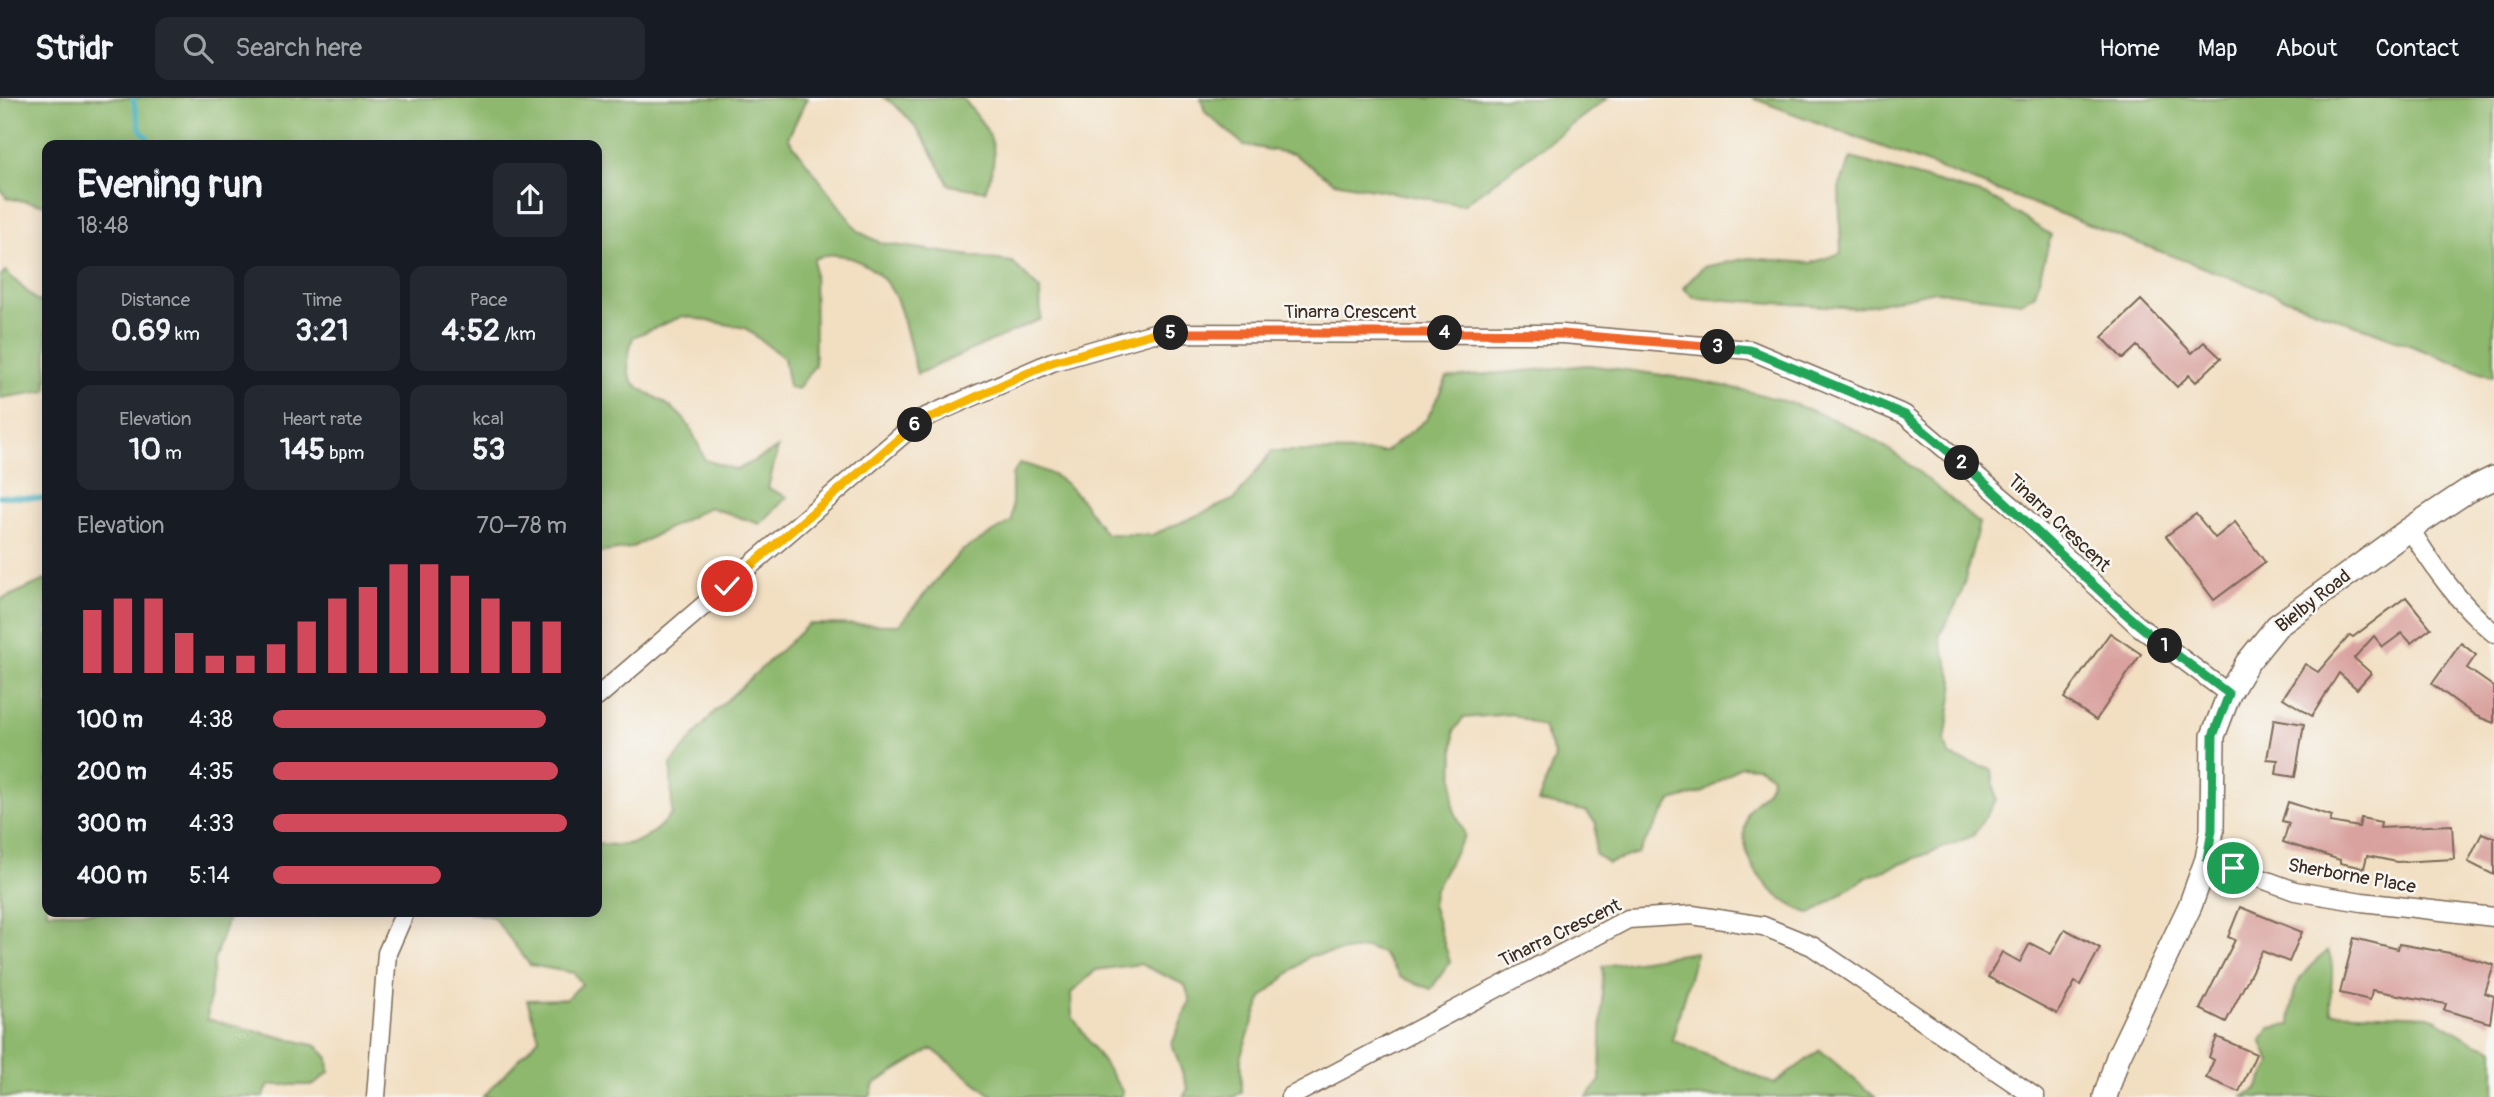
<!DOCTYPE html>
<html lang="en">
<head>
<meta charset="utf-8">
<style>
	:root { --surface:#171b24; --page:#242831; --text:#f1f3f6; --muted:#9ea1a6; --line:#363941; --accent:#d1495b }
	body { margin:0; font-family:Pangolin,sans-serif; background:var(--page); color:var(--text); height:100vh; display:flex; flex-direction:column; font-size:26px; white-space:nowrap }
	* { box-sizing:border-box; margin:0 }
	p { font-size:23px; color:var(--muted) }
	.icon { flex:none; width:38px; height:38px; fill:none; stroke:currentColor; stroke-width:2; stroke-linecap:round; stroke-linejoin:round }
	.map { position:relative; flex:1; overflow:hidden }
	.side { position:absolute; left:42px; top:42px; width:560px; height:777px; display:flex; flex-direction:column; background:var(--surface); border-radius:14px; box-shadow:0 4px 18px #0003 }
	.side>* { flex:none }
	.pin { position:absolute; display:grid; place-items:center; width:60px; height:60px; color:#fff; margin:-30px; border:4px solid #fff; border-radius:50%; box-shadow:0 2px 7px #0007 }
	.km { position:absolute; width:35px; height:35px; margin:-18px; border-radius:50%; background:#222; color:#fff; font-size:19px; line-height:35px; text-align:center }
	.round { display:grid; place-items:center; flex:none; width:74px; height:74px; border-radius:14px; background:var(--page) }
	.head { display:flex; align-items:center; justify-content:space-between; height:119px; padding:0 35px }
	h1 { font-size:38px; font-weight:700; line-height:52px }
	.stats { display:grid; grid-template-columns:repeat(3,1fr); gap:10px; height:119px; padding:7px 35px }
	.stats div { display:grid; align-content:center; border-radius:14px; background:var(--page); text-align:center }
	.stats b { font-size:30px; font-weight:700 }
	.stats small { font-size:19px; font-weight:400 }
	.stats p { font-size:19px }
	.chart { height:196px; padding:14px 35px }
	.chart p { display:flex; justify-content:space-between }
	.chart svg { width:100%; height:126px; margin-top:7px; stroke:var(--accent); stroke-width:6 }
	ul { padding:0 35px; list-style:none; font-size:23px }
	li { display:grid; grid-template-columns:112px 84px 1fr; align-items:center; height:52px }
	li i { height:18px; border-radius:9px; background:var(--accent) }
	header { display:flex; align-items:center; gap:42px; box-sizing:border-box; height:98px; padding:0 35px; background:var(--surface); border-bottom:2px solid var(--line) }
	header strong { font-size:33px }
	nav { display:flex; gap:38px; margin-inline-start:auto; font-size:24px }
	.search { width:490px; height:63px; background:var(--page); display:flex; align-items:center; gap:18px; box-sizing:border-box; padding:0 24px; border-radius:14px; color:var(--muted); font-size:26px }
	.map>svg:first-child { display:block }
</style>
</head>
<body>
<header>
<strong>Stridr</strong>
<div class="search"><svg class="icon" aria-label="search" viewBox="0 0 24 24"><circle cx="10" cy="10" r="6"/><path d="M15 15l6 6"/></svg>Search here</div>
<nav><a>Home</a><a>Map</a><a>About</a><a>Contact</a></nav>
</header>
<div class="map">
<svg width="2494" height="999" viewBox="0 0 2494 999">
	<rect width="100%" height="100%" fill="#f6f6f2"/>
	<filter id="ink" filterUnits="userSpaceOnUse"><feTurbulence type="fractalNoise" baseFrequency=".0143" numOctaves="2"/><feDisplacementMap in="SourceGraphic" scale="14" xChannelSelector="R" yChannelSelector="G"/><feConvolveMatrix kernelMatrix="1 2 1 2 8 2 1 2 1" color-interpolation-filters="sRGB"/></filter>
	<filter id="wash" filterUnits="userSpaceOnUse"><feTurbulence type="fractalNoise" baseFrequency=".00686" numOctaves="4" result="noise"/><feDisplacementMap in="SourceGraphic" scale="28" xChannelSelector="R" yChannelSelector="G"/><feGaussianBlur stdDeviation="1.57" result="paint"/><feColorMatrix in="noise" values="0 0 0 0 0 0 0 0 0 0 0 0 0 0 0 0 0 1.4 0 .05"/><feComposite in="paint" operator="in"/></filter>
	<g filter="url(#wash)">
		<rect width="100%" height="100%" fill="#f2dfc2"/>
		<!-- forest -->
		<path fill="#8eb86e" stroke="#647146" stroke-width="2" d="M0 0H807L788 40 859 134 881 145 1012 164 1040 192 1041 221 917 276C911 255 903 210 892 193 878 169 841 148 814 161L815 267 798 291 789 289 784 260 745 230 683 218 633 239C615 300 649 285 682 319 692 329 699 349 705 362L737 372 778 350 768 390 787 399 760 426 709 409 631 450 597 455V47H47V107L7 100 0 91Z
			M884 0H963C991 35 1004 49 985 93L949 87C934 57 914 17 884 0Z
			M1201 0H1608L1463 107 1334 84 1293 56 1244 47 1205 14Z
			M1752 0H2494V279Z
			M1851 60 1988 98 2051 137 2035 196 2022 204 1936 193 1857 210 1695 200 1683 190 1703 169 1749 160 1811 165 1841 155 1839 90Z
			M5 173 36 202 47 206V293L0 300V179Z
			M1588 267C1692 281 1798 292 1888 351 1920 372 1949 401 1979 425L1961 497 1939 539 1954 585 1945 643 1949 658 1992 672 1996 702 1973 738 1865 780 1811 816C1775 804 1740 768 1745 728 1746 723 1746 717 1748 713 1759 697 1768 699 1772 678L1758 669 1741 668 1704 694 1671 703 1638 755 1608 765 1595 756 1596 725 1585 713 1538 704 1555 659 1543 629 1512 616 1463 620 1454 633 1453 709 1465 737 1435 791 1432 806 1450 864 1431 891 1401 880 1382 855 1367 850 1309 858 1262 899 1241 957V994L1234 999H1183L1188 991 1172 946 1190 902 1185 887 1140 866 1096 872 1071 895 1072 918 1123 994 1120 999H994L932 951 874 986 870 999H483L539 940 527 902 566 901 582 886 574 875 530 867 493 819 466 814H597V745C632 752 649 741 672 716L671 666 714 614 809 526 899 527 960 454 1012 423V377L1020 365C1071 378 1076 396 1106 436L1152 437 1235 401 1272 353 1385 354 1427 321 1447 280Z
			M47 481V814H230L214 862 207 921 317 948 328 960 329 974 314 987H269L263 999H0V502Z
			M2328 853C2337 872 2328 893 2331 914L2430 918 2475 945 2494 951V999H2242L2257 991 2271 966 2261 942 2270 930 2290 927C2292 888 2297 877 2328 853Z
			M1696 854 1672 942 1774 986 1820 952 1875 999H1587L1600 983 1603 868Z"/>
		<g fill="none" stroke-linecap="round" stroke-linejoin="round">
			<!-- stream -->
			<path stroke="#44b1c1" stroke-width="5" d="M133 0 140 31 153 47
				M0 398 47 401"/>
		</g>
		<g id="blocks">
			<!-- building -->
			<path fill="#d9a29f" d="M2141 202 2192 255 2204 244 2221 260 2196 284 2189 277 2177 289 2137 248 2123 261 2102 239Z
				M2196 416 2215 440 2235 424 2265 464 2214 502 2166 438Z
				M2406 499 2431 530 2411 545 2402 535 2383 549 2374 538 2354 560 2371 575 2357 591 2339 575 2312 618 2283 600 2305 566 2318 574 2350 537 2353 539Z
				M2110 535 2141 556 2096 622 2064 600Z
				M2461 545 2476 557 2467 570 2494 589V625L2476 618 2432 586Z
				M2274 621 2304 626 2295 679 2276 676 2278 662 2267 661Z
				M2288 704 2332 718 2330 724 2359 729 2361 720 2381 724 2380 730 2452 727 2454 761 2397 764 2367 758 2364 770 2340 765V762L2283 744 2289 725 2282 723Z
				M2482 735 2494 740V777L2468 764Z
				M2240 809 2302 834 2289 864 2262 853 2226 924 2200 911 2235 842 2228 839Z
				M2065 831 2100 850 2080 887 2075 884 2057 916 1988 879 2002 854 2020 864 2030 845 2051 856Z
				M2354 840 2398 851 2399 846 2461 857 2494 867 2485 895 2494 898 2490 925 2444 912 2446 906 2372 892 2370 902 2340 895Z
				M2217 939 2256 956 2239 994 2206 980 2214 962 2209 959Z"/>
		</g>
	</g>
	<g filter="url(#ink)">
		<use href="#blocks" fill-opacity="0" stroke="#7b6957" stroke-width="2"/>
		<g fill="none" stroke-linecap="round" stroke-linejoin="round">
			<defs>
				<path id="minor" d="M2410 431C2434 470 2459 506 2494 535
					M597 599 921 321 1052 264 1154 235 1563 236 1750 252 1905 317 2017 412 2137 527 2229 596
					M2207 761 2295 793 2362 804 2494 819
					M376 999 387 855 405 814
					M1290 999 1628 821 1692 817 1763 828 1812 848 2035 999"/>
				<path id="tertiary" d="M2105 999 2118 959 2190 808 2207 761 2212 732 2213 638 2229 596 2247 565 2277 528 2410 431 2467 393 2494 380"/>
			</defs>
			<!-- minor casing -->
			<use href="#minor" stroke="#7b6957" stroke-width="21"/>
			<!-- tertiary casing -->
			<use href="#tertiary" stroke="#7b6957" stroke-width="26"/>
			<!-- minor -->
			<use href="#minor" stroke="#fff" stroke-width="18"/>
			<!-- tertiary -->
			<use href="#tertiary" stroke="#fff" stroke-width="23"/>
		</g>
	</g>
	<g fill="none" stroke-linecap="round" stroke-linejoin="round" filter="url(#ink)">
		<defs>
			<path id="split-1" d="M2165 548 2229 596 2213 638 2212 732 2207 761 2233 770"/>
			<path id="split-2" d="M1962 365C2031 424 2093 493 2165 548"/>
			<path id="split-3" d="M1718 249 1750 252 1905 317 1962 365"/>
			<path id="split-4" d="M1445 235 1563 236 1718 249"/>
			<path id="split-5" d="M1171 235H1445"/>
			<path id="split-6" d="M915 327 1052 264 1154 235H1171"/>
			<path id="split-7" d="M727 488 915 327"/>
		</defs>
		<!-- split-1 casing -->
		<use href="#split-1" stroke="#fff" stroke-width="14"/>
		<!-- split-2 casing -->
		<use href="#split-2" stroke="#fff" stroke-width="14"/>
		<!-- split-3 casing -->
		<use href="#split-3" stroke="#fff" stroke-width="14"/>
		<!-- split-4 casing -->
		<use href="#split-4" stroke="#fff" stroke-width="14"/>
		<!-- split-5 casing -->
		<use href="#split-5" stroke="#fff" stroke-width="14"/>
		<!-- split-6 casing -->
		<use href="#split-6" stroke="#fff" stroke-width="14"/>
		<!-- split-7 casing -->
		<use href="#split-7" stroke="#fff" stroke-width="14"/>
		<!-- split-1 -->
		<use href="#split-1" stroke="#22a559" stroke-width="9"/>
		<!-- split-2 -->
		<use href="#split-2" stroke="#22a559" stroke-width="9"/>
		<!-- split-3 -->
		<use href="#split-3" stroke="#22a559" stroke-width="9"/>
		<!-- split-4 -->
		<use href="#split-4" stroke="#f0652b" stroke-width="9"/>
		<!-- split-5 -->
		<use href="#split-5" stroke="#f0652b" stroke-width="9"/>
		<!-- split-6 -->
		<use href="#split-6" stroke="#f5b400" stroke-width="9"/>
		<!-- split-7 -->
		<use href="#split-7" stroke="#f5b400" stroke-width="9"/>
	</g>
	<g text-anchor="middle" dominant-baseline="central" stroke-width="5" stroke-linejoin="round" paint-order="stroke">
		<!-- street labels -->
		<g font-size="19" fill="#3b2a1e" stroke="#f6f6f2">
			<text x="1350" y="214">Tinarra Crescent</text>
			<text transform="translate(2059 425) rotate(43)">Tinarra Crescent</text>
			<text transform="translate(2313 503) rotate(-38)">Bielby Road</text>
			<text transform="translate(2352 778) rotate(10)">Sherborne Place</text>
			<text transform="translate(1560 835) rotate(-26)">Tinarra Crescent</text>
		</g>
	</g>
</svg>
<div class="pin" style="left:2233px;top:770px;background:#1e9e55"><svg class="icon" aria-label="arrive" viewBox="0 0 24 24"><path d="M6 21V4h12l-3 4 3 4H6"/></svg></div>
<div class="pin" style="left:727px;top:488px;background:#d93025"><svg class="icon" aria-label="check" viewBox="0 0 24 24"><path d="M5 12l5 5 9-10"/></svg></div>
<b class="km" style="left:2165px;top:548px">1</b>
<b class="km" style="left:1962px;top:365px">2</b>
<b class="km" style="left:1718px;top:249px">3</b>
<b class="km" style="left:1445px;top:235px">4</b>
<b class="km" style="left:1171px;top:235px">5</b>
<b class="km" style="left:915px;top:327px">6</b>
<section class="side">
<div class="head"><div><h1>Evening run</h1><p>18:48</p></div><a class="round"><svg class="icon" aria-label="share" viewBox="0 0 24 24"><path d="M12 15V3M7 8l5-5 5 5M5 13v7h14v-7"/></svg></a></div>
<div class="stats">
<div><p>Distance</p><b>0.69<small> km</small></b></div>
<div><p>Time</p><b>3:21</b></div>
<div><p>Pace</p><b>4:52<small> /km</small></b></div>
</div>
<div class="stats">
<div><p>Elevation</p><b>10<small> m</small></b></div>
<div><p>Heart rate</p><b>145<small> bpm</small></b></div>
<div><p>kcal</p><b>53</b></div>
</div>
<div class="chart"><p><span>Elevation</span>70–78 m</p>
<svg viewBox="0 0 160 44" preserveAspectRatio="none"><path d="M5 44V22M15 44V18M25 44V18M35 44V30M45 44V38M55 44V38M65 44V34M75 44V26M85 44V18M95 44V14M105 44V6M115 44V6M125 44V10M135 44V18M145 44V26M155 44V26"/></svg>
</div>
<ul>
<li><b>100 m</b>4:38<i style="width:93%"></i></li>
<li><b>200 m</b>4:35<i style="width:97%"></i></li>
<li><b>300 m</b>4:33<i style="width:100%"></i></li>
<li><b>400 m</b>5:14<i style="width:57%"></i></li>
</ul>
</section>
</div>
</body>
</html>
